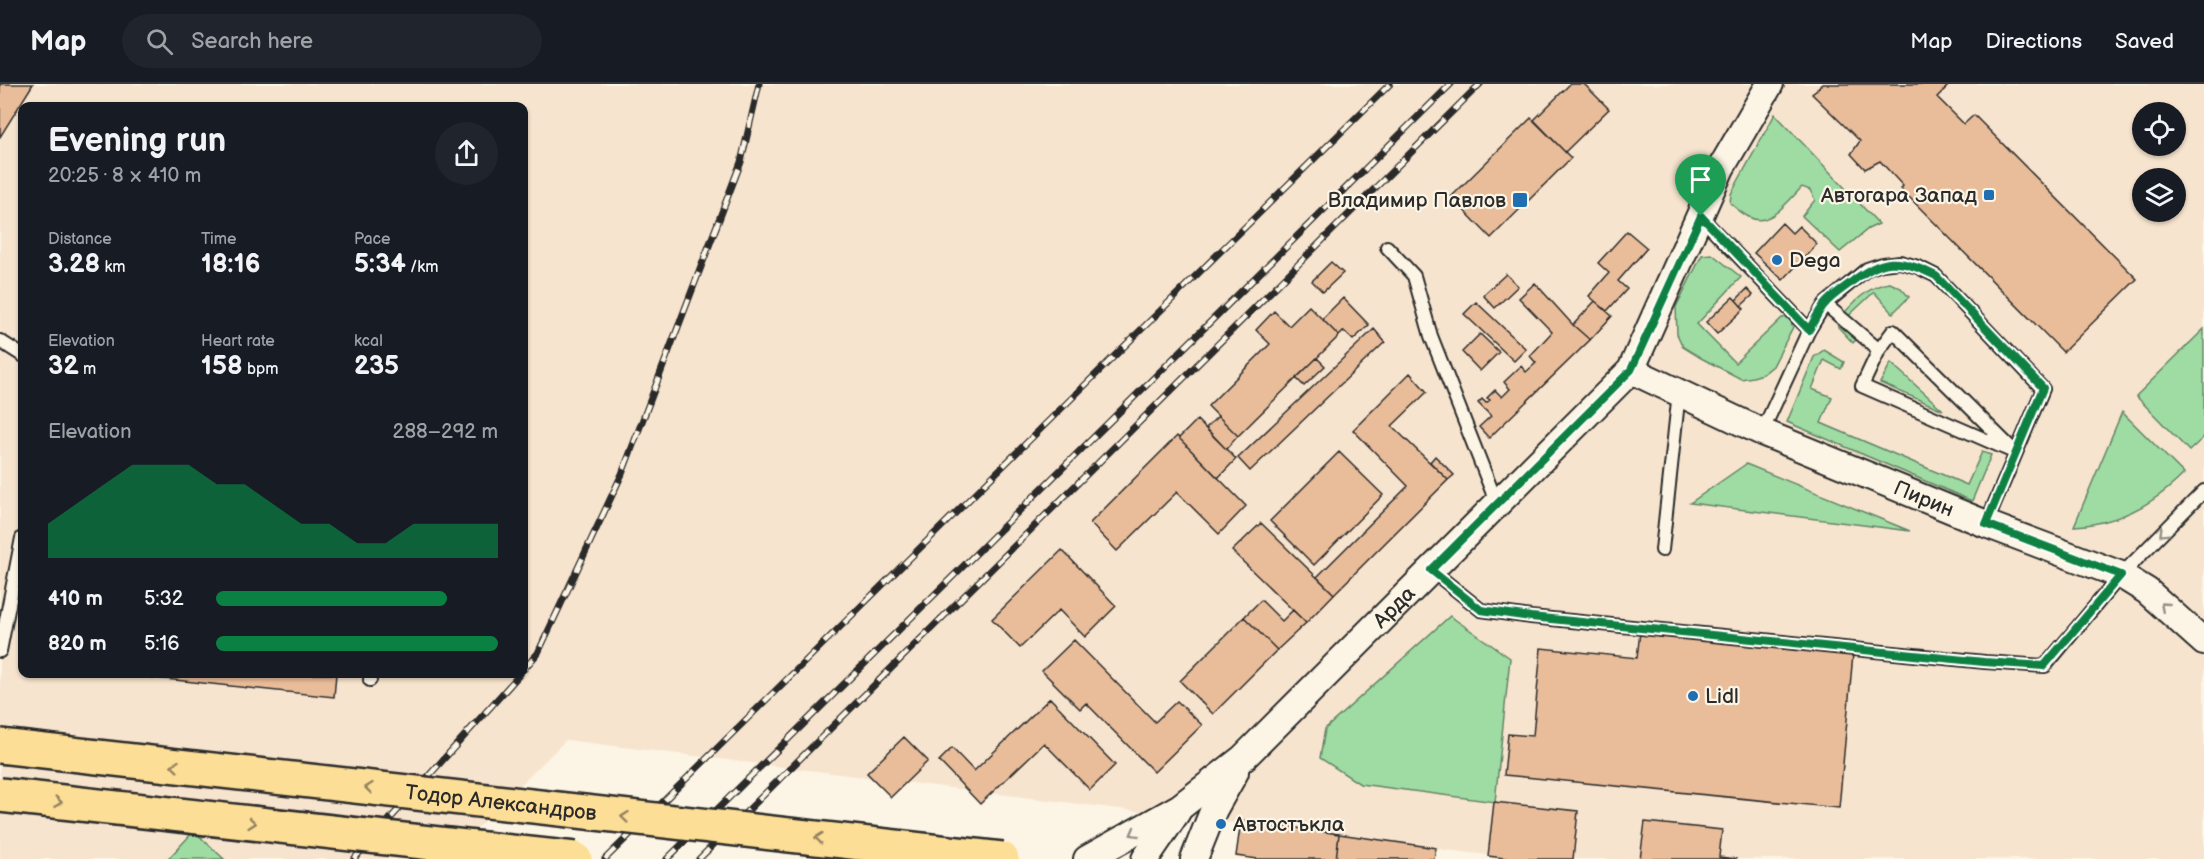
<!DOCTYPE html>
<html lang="en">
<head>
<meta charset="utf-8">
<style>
	:root { --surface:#171b24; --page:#20242c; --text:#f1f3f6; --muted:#9ea1a6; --line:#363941; --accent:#0b8043 }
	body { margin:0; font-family:"Balsamiq Sans",sans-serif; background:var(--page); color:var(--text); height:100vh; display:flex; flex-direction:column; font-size:22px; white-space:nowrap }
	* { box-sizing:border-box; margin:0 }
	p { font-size:20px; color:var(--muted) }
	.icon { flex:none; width:33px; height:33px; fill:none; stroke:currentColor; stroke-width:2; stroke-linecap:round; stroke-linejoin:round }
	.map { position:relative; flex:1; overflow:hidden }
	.drawer { position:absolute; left:18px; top:18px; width:510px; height:576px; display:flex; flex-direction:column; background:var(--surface); border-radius:12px; box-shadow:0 2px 4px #0004 }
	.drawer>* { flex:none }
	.tools { position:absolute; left:2132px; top:18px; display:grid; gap:12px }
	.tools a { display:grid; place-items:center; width:54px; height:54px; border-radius:50%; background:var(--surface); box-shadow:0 2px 4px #0004; font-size:30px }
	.pin { position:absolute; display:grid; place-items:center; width:51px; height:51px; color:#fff; margin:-62px -26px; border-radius:50% 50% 50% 0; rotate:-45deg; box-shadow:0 0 6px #0007 }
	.pin .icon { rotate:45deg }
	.round { display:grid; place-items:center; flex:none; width:63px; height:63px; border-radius:32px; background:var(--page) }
	.overview { display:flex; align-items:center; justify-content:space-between; height:102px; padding:0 30px }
	h1 { font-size:33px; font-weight:600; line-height:45px }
	.metrics { display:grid; grid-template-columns:repeat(3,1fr); gap:9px; height:102px; padding:6px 30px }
	.metrics div { display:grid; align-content:center }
	.metrics b { font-size:26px; font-weight:600 }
	.metrics small { font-size:16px; font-weight:400 }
	.metrics p { font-size:16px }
	.chart { height:168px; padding:12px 30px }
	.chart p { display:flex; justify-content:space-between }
	.chart svg { width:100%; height:108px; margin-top:6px; fill:var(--accent); opacity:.7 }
	ul { padding:0 30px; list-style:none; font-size:20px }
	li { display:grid; grid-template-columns:96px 72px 1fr; align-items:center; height:45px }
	li i { height:15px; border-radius:8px; background:var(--accent) }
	header { display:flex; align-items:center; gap:36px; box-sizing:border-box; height:84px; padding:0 30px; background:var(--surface); border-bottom:2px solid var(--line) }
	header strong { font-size:28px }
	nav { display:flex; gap:33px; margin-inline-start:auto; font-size:21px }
	.search { width:420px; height:54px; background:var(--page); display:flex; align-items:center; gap:15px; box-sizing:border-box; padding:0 21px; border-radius:33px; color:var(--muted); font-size:22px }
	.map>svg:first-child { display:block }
</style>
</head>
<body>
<header>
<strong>Map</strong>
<div class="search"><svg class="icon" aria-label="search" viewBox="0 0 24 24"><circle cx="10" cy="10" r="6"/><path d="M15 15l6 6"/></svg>Search here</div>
<nav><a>Map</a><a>Directions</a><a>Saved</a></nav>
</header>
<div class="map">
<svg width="2204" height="775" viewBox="0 0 2204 775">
	<rect width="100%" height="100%" fill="#fcf5e5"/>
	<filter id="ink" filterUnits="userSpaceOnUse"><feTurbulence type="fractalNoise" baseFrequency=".0167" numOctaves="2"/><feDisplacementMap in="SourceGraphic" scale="12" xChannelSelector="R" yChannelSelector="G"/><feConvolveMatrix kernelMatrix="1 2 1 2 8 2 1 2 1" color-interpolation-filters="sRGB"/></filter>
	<g filter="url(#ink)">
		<!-- built -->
		<path fill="#f7e4ce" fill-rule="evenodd" d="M0 0H2204V775H1519L566 656 446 775H0ZM22 22H524V590H22ZM2142 28H2175V62H2142ZM2142 94H2175V128H2142Z"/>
		<!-- green -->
		<path fill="#9edca3" stroke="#648467" stroke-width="1.5" d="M1775 30 1879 140 1868 145 1840 168 1802 132 1815 116 1810 106 1802 103C1790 115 1769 145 1749 133 1742 130 1736 124 1730 119L1731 110Z
			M1712 170 1741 193 1697 240 1735 279 1782 234 1789 233 1793 243 1773 282 1763 290 1753 293 1741 295 1701 274 1683 263 1677 250 1676 223 1702 171Z
			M1890 199 1901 204 1909 213 1893 229 1874 208 1842 238 1856 256 1853 259 1838 243 1837 237C1851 221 1868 201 1890 199Z
			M2204 245V353L2189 367 2136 312Z
			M1824 266 1844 278 1841 285 1824 276 1812 305 1832 313 1821 339 1967 401 1982 368 1991 371 1972 417 1787 338 1814 273Z
			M1891 279 1943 326 1880 299Z
			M2122 328 2184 390C2153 421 2117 440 2074 442Z
			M1746 380 1910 447 1690 419Z
			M1450 532 1510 574 1495 718 1360 700 1320 674 1325 645Z
			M194 747 224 775H168Z"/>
		<!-- building -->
		<path fill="#eabd9a" stroke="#2b2b2b" stroke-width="1.5" d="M0 0H33L0 53Z
			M1570 0H1584L1609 25 1565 68 1534 36Z
			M1822 0H1950L1937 13 1964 40 1974 31 2137 195 2063 268 1901 105 1903 102 1880 77 1865 85 1851 70 1860 57 1812 10Z
			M1531 34 1571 74 1491 154 1451 113Z
			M1782 139 1792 149 1799 142 1817 160 1783 196 1754 169Z
			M1627 147 1647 164 1618 197 1627 205 1607 227 1589 212 1609 189 1598 179Z
			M1331 178 1343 189 1323 208 1312 197Z
			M1506 190 1518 202 1495 224 1483 211Z
			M1535 199 1573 241 1590 256 1489 354 1479 343 1491 332 1478 319 1482 315 1486 319 1490 316 1487 314 1495 306 1502 313 1510 305 1504 298 1521 282 1526 288 1536 279 1530 272 1552 248 1519 214Z
			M1747 205 1753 211 1741 222 1736 216Z
			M1733 213 1744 225 1717 250 1706 238Z
			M1343 214 1369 241 1353 256 1344 247 1339 252 1322 235Z
			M1595 217 1612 232 1590 256 1573 241Z
			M1476 218 1526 265 1514 277 1464 230Z
			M1309 222 1339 252 1238 352 1208 322 1270 260 1256 246 1274 227 1289 242Z
			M1374 245 1385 258 1250 387 1238 374Z
			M1480 250 1499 268 1480 287 1462 268Z
			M1317 274 1325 282 1304 302 1296 294Z
			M1410 289 1427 308 1392 342 1448 396 1334 510 1317 493 1408 402 1353 346Z
			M1218 332 1238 352 1226 365 1206 344Z
			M1197 336 1236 375 1218 394 1179 354Z
			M1177 352 1246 422 1219 450 1177 408 1117 467 1090 439Z
			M1339 368 1383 411 1314 481 1270 437Z
			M1435 372 1454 391 1448 396 1430 378Z
			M1261 439 1334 510 1306 539 1232 467Z
			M1062 466 1116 522 1085 553 1059 526 1020 564 992 535Z
			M1261 516 1282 537 1293 526 1306 539 1277 566 1244 533Z
			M1244 533 1277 566 1213 630 1180 597Z
			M1640 548 1853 570 1839 724 1504 691 1508 650 1533 652 1541 564 1637 574Z
			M1074 556 1155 638 1177 617 1202 641 1154 688 1086 619 1080 625 1042 587Z
			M119 590H336L334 613Z
			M1050 614 1115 681 1090 706 1044 659 980 720 939 677 952 664 974 687Z
			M904 653 928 677 891 713 867 689Z
			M1494 718 1578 727 1573 775H1512L1488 772Z
			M1241 736 1339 750 1336 775H1258L1236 772Z
			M1645 738 1722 746 1719 773 1737 775H1640Z
			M1339 750 1436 764 1434 775H1336Z"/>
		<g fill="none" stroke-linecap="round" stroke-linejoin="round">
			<defs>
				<path id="lane" d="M1701 133 1809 246
					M1387 163 1414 192 1431 252 1497 420
					M1825 220 1879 266
					M1893 247 2016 369 1862 302 1879 266Z
					M0 257 22 271
					M1762 348 1809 246 1825 220 1867 185 1882 180 1900 178 1918 183 1936 192 2043 305 1986 440
					M1662 466 1679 308
					M1431 486 1481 526 1531 533 1985 578 2045 582 2121 491 2204 407
					M0 567 22 454
					M370 596 371 590"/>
				<g id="street">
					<path id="s1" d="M1631 286 1762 348 1986 440 2121 491 2147 507 2204 558"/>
					<path id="s2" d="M1087 775 1180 723 1243 674 1631 286 1721 84 1770 0"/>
					<path d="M1145 775 1177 728"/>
					<path d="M1194 775 1214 725 1235 688"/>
				</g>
			</defs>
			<!-- lane casing -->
			<use href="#lane" stroke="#2b2b2b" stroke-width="16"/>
			<!-- street casing -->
			<use href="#street" stroke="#2b2b2b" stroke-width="30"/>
			<!-- lane -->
			<use href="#lane" stroke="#fcf5e5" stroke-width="12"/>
			<!-- street -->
			<use href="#street" stroke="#fcf5e5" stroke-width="26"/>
			<defs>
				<path id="rail" d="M524 585 538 569 622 390 741 78 759 0
					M354 775 520 590
					M605 775 1390 0
					M667 775 1451 0
					M699 775 1480 0"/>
			</defs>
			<!-- rail casing -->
			<use href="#rail" stroke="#2b2b2b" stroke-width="7"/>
			<!-- rail -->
			<use href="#rail" stroke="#fcf5e5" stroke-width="4.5" stroke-dasharray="14" stroke-linecap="butt"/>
			<defs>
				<g id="primary-bridge">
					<path id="s3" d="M0 662 1002 775"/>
					<path d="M0 711 575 775"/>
				</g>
			</defs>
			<!-- primary-bridge casing -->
			<use href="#primary-bridge" stroke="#2b2b2b" stroke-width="38" stroke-linecap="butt"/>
			<!-- primary-bridge -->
			<use href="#primary-bridge" stroke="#fdde96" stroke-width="33"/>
		</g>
		<!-- one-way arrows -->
		<defs><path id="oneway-chevron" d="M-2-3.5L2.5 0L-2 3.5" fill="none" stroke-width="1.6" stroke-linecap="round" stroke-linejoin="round" transform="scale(1.5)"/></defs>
		<g stroke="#949088">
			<use href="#oneway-chevron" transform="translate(2163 449) rotate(135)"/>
			<use href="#oneway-chevron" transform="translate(2164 522) rotate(-139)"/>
			<use href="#oneway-chevron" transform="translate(1134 749) rotate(151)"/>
		</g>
		<g stroke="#948460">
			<use href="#oneway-chevron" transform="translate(175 682) rotate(-174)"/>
			<use href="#oneway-chevron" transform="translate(369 704) rotate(-174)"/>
			<use href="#oneway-chevron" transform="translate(58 718) rotate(6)"/>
			<use href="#oneway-chevron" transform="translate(625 733) rotate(-174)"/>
			<use href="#oneway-chevron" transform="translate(252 739) rotate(6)"/>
			<use href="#oneway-chevron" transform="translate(819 754) rotate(-174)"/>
		</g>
	</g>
	<g fill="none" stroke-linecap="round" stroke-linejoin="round" filter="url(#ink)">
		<defs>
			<path id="route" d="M1701 132 1809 246C1814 238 1818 228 1824 221 1830 213 1841 206 1849 200 1882 173 1899 173 1936 192L2043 304 1986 440 2121 491 2044 582 1984 578 1531 533 1481 526 1431 486 1631 286Z"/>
		</defs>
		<!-- route casing -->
		<use href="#route" stroke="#fff" stroke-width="12"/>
		<!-- route -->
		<use href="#route" stroke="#0b8043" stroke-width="8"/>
	</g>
	<!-- markers -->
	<g fill="#1f6fb2" stroke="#fcf5e5" stroke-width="2">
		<rect x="1983" y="105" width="12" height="12" rx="3"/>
		<rect x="1512" y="108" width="16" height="16" rx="3"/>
		<circle cx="1777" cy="176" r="6"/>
		<circle cx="1693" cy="612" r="6"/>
		<circle cx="1221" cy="740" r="6"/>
	</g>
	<g text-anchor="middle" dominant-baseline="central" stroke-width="4.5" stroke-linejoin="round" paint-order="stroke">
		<!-- poi labels -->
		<g font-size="21" fill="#2b2b2b" stroke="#fcf5e5" text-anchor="start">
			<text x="1977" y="111" text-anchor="end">Автогара Запад</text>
			<text x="1506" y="116" text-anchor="end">Владимир Павлов</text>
			<text x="1789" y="176">Dega</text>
			<text x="1705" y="612">Lidl</text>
			<text x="1233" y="740">Автостъкла</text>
		</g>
		<!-- street labels -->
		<g font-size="21" fill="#2b2b2b" stroke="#fcf5e5">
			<text stroke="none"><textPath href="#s1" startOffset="320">Пирин</textPath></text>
			<text stroke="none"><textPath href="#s2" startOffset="400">Арда</textPath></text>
			<text stroke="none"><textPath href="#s3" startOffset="504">Тодор Александров</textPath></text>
		</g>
	</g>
</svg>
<div class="tools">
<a><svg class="icon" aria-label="locate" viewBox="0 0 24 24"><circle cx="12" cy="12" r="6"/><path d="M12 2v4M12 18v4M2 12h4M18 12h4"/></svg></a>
<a><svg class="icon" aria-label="layers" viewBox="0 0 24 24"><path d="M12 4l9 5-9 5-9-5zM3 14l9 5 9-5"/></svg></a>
</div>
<div class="pin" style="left:1701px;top:132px;background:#1e9e55"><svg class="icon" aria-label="arrive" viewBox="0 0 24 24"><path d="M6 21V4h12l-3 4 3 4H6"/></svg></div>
<section class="drawer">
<div class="overview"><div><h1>Evening run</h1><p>20:25 · 8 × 410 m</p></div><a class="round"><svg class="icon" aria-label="share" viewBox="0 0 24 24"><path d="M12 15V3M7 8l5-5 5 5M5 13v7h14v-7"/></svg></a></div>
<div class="metrics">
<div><p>Distance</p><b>3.28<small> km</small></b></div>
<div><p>Time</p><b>18:16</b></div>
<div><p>Pace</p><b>5:34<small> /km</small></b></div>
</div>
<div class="metrics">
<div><p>Elevation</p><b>32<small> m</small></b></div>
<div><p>Heart rate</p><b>158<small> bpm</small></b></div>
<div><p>kcal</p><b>235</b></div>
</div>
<div class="chart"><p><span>Elevation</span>288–292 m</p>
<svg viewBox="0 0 160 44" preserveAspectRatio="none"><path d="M0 44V30L10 22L20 14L30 6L40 6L50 6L60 14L70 14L80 22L90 30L100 30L110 38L120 38L130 30L140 30L150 30L160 30V44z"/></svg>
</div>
<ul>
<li><b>410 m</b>5:32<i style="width:82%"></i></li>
<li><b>820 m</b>5:16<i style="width:100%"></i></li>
</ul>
</section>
</div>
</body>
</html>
